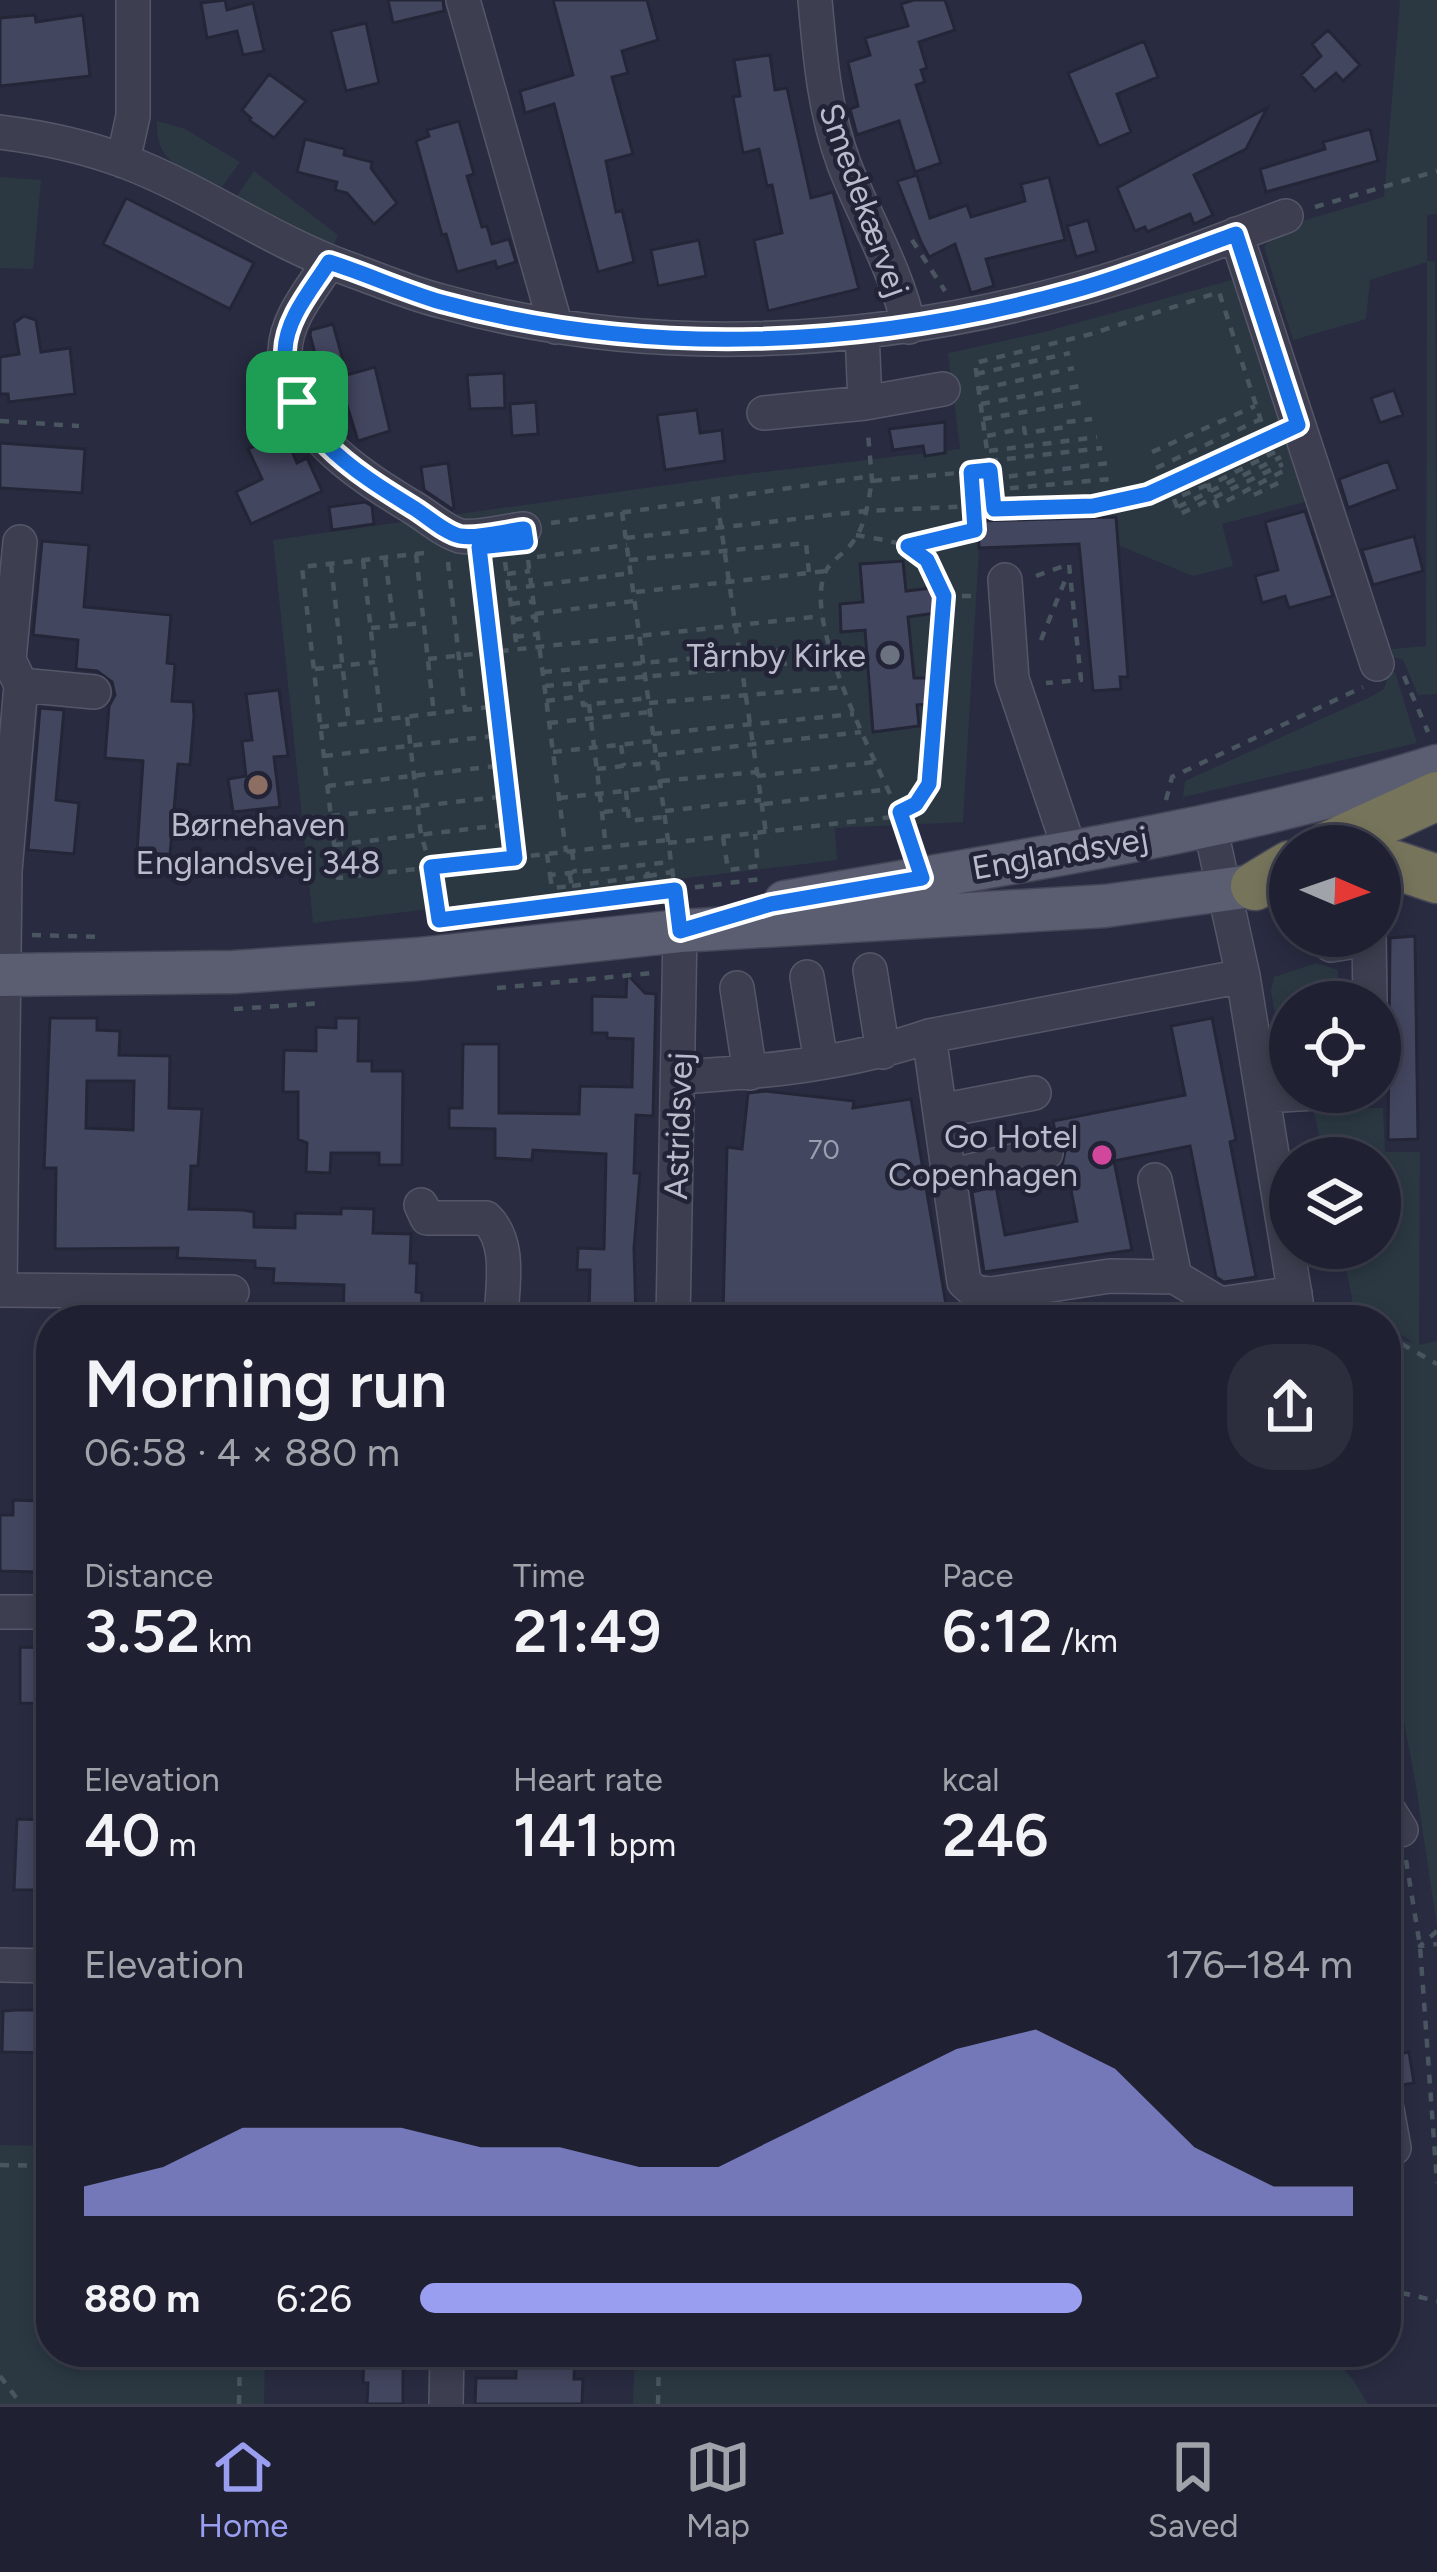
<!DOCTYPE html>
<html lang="en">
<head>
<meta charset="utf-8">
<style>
	:root { --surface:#1f2031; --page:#2c2d3d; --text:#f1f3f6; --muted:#a1a3ab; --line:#3c3e4d; --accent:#999ef1 }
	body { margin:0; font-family:Figtree,sans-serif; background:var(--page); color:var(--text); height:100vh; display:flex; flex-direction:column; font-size:45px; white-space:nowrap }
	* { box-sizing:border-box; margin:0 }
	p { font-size:39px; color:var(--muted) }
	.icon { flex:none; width:66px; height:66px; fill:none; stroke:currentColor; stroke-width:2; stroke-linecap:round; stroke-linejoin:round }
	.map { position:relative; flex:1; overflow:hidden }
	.drawer { position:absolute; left:36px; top:1305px; width:1365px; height:1062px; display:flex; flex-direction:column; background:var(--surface); border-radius:48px; box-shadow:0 6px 18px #0003,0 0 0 3px var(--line) }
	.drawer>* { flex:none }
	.needle { width:78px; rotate:92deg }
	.fabs { position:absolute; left:1269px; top:825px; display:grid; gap:24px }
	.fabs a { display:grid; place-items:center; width:132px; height:132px; border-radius:50%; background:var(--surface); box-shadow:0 6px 18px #0003,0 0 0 3px var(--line); font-size:60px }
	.pin { position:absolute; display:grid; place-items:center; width:102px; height:102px; color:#fff; margin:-51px; border-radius:24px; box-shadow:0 6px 18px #0006 }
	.round { display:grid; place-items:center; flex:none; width:126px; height:126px; border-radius:48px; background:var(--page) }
	.summary { display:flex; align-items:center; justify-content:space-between; height:204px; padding:0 48px }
	h1 { font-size:66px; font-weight:600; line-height:90px }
	.metrics { display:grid; grid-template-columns:repeat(3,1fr); gap:18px; height:204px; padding:12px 48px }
	.metrics div { display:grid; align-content:center }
	.metrics b { font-size:60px; font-weight:600 }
	.metrics small { font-size:33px; font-weight:400 }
	.metrics p { font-size:33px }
	.chart { height:336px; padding:24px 48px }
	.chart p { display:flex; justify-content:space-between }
	.chart svg { width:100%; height:216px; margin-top:12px; fill:var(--accent); opacity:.7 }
	ul { padding:0 48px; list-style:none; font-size:39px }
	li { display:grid; grid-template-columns:192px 144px 1fr; align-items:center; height:90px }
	li i { height:30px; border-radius:15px; background:var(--accent) }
	.tabs { display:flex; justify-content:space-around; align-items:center; height:168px; border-top:3px solid var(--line); background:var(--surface); font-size:33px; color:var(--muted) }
	.tabs a { display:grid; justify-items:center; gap:6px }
	.tabs .active { color:var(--accent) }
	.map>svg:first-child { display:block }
</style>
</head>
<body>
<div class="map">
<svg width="1437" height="2404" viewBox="0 0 1437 2404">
	<rect width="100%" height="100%" fill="#292b41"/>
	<!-- green -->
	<path fill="#2b3842" d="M1400 0H1437V214L1427 215V261L1435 262 1437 694 1418 695 1403 660 1393 657 1392 649 1426 646 1427 262 1370 280 1366 319 1293 340 1264 247 1278 228 1384 197Z
		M157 121 185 129 240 162 222 187C186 169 155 167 157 121Z
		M254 171 338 235 333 246 237 196Z
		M0 177 41 180 33 269 0 268Z
		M1239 278 1312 500 1222 524 1233 566 1193 576 1118 545 1116 517 979 548 963 822 835 828 837 860 313 923 273 540 738 475 960 449 948 353 1044 332Z
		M1395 672 1417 743 1183 797 1185 781 1372 696 1384 689 1389 673Z
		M1317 963 1338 970 1339 1002H1290V1075H1286L1271 991 1274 977Z
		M1313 1108H1383L1385 1152H1420L1419 1345 1437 1341V1927L1416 1786 1386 1628V1608L1400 1605 1386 1522V1336L1414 1343 1386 1325V1320H1379L1353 1304 1342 1248H1380V1158H1324Z
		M0 2145 51 2146V2352H265L264 2404H0Z
		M635 2352H1327L1352 2378 1368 2404H633Z"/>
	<!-- building -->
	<path fill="#43465f" stroke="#242638" stroke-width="3" fill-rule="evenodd" d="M225 0 227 10 253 3 264 51 243 55 237 31 207 38 201 3Z
		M388 0H443L444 11 393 23Z
		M553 0H647L658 40 622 51 628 73 612 77 633 154 606 161 616 212 622 210 634 262 598 272 554 104 525 113 520 91 573 75Z
		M914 0H945L955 30 919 42 927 68 921 70 925 82 916 85 941 163 915 172 899 121 857 135 850 109 858 106 848 62 870 55 865 38 908 26 901 4Z
		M35 15 36 22 83 15 90 76 0 86V18Z
		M366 23 379 83 346 91 331 31Z
		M1328 30 1360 65 1343 81 1336 73 1315 91 1301 75 1321 56 1312 44Z
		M1144 41 1158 77 1117 94 1131 132 1099 146 1068 73Z
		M770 55 775 90 787 88 811 198 833 192 859 289 768 311 754 240 782 233 772 185 767 186 759 149 743 153 733 97 740 96 734 60Z
		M269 74 306 101 274 138 249 120 251 118 242 110Z
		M1267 108 1246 149 1194 175 1213 215 1194 224 1190 214 1147 232 1145 227 1135 231 1117 188Z
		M459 121 474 174 467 176 482 227 487 226 492 244 509 239 516 262 497 268 495 261 457 272 446 234 442 235 416 141 429 136 427 130Z
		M1370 129 1378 161 1266 192 1260 169 1325 149 1323 142Z
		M305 139 345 149 344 155 372 162 371 168 397 203 374 224 347 193 335 190 337 182 297 172Z
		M917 175 930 218 967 205 971 217 1025 201 1021 184 1049 177 1065 240 986 259 994 286 971 293 955 244 929 257 921 242 897 181Z
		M126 198 254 263 230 309 103 244Z
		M1088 220 1097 251 1076 257 1067 226Z
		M699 240 706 276 658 286 651 250Z
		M24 316 36 320 41 352 70 348 75 394 9 402 8 394H0V357L19 354 14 323Z
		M333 324 347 375 375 367 390 431 358 441 345 399 332 402 329 392 316 394 309 375 320 372 310 335 311 330Z
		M504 373 505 408 470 409 467 375Z
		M1394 390 1403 415 1380 423 1371 398Z
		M536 402 538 434 512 436 510 404Z
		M697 410 700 433 722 430 725 461 665 470 657 415Z
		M945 422V453L925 456 923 446 893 450 889 429Z
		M284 432 297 463 307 458 322 491 251 524 236 492 262 479 248 449Z
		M0 443 85 449 82 493 0 488Z
		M1388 461 1398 489 1348 508 1339 479Z
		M448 463 454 508 452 509 424 490 421 467Z
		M365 502 372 506 374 524 332 530 329 507Z
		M1305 511 1333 596 1289 608 1285 596 1262 603 1255 576 1278 570 1265 522Z
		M1116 517 1128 677H1120L1121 689 1093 691 1079 544 979 548 978 521Z
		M1414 536 1423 571 1373 585 1362 550Z
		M42 541 89 545 84 607 171 615 167 663 175 664 172 701 193 702 194 716 190 765 178 764 170 855 137 852 143 761 105 758 109 706 115 695 112 682 97 671 76 669 78 640 33 635Z
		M903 561 906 591 932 588 935 613 908 617 914 678H932L931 704 917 705 919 726 873 732 865 630 841 632 840 604 863 602 860 564Z
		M279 690 288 756 274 757 280 807 233 812 228 779 246 776 242 741 252 740 246 694Z
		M40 708 64 710 56 800 79 803 74 854 28 850Z
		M1415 936 1418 1139 1388 1140 1390 938Z
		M627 974 645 993 656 994 653 1116 636 1115 634 1173H640L634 1248 636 1320H589L590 1270H577L578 1248 604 1249 606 1154 533 1150 532 1160 495 1158V1129L449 1128V1108H462L463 1044H499V1113L579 1114 580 1086 632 1087 633 1039 607 1038V1033H592V996L626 997Z
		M50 1018H97V1030L120 1031 119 1055 170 1056 169 1108 202 1109 198 1166H191L189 1209 243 1210 254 1212V1227L295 1228V1213L341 1214V1208L374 1209 373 1233 411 1234 410 1263H417L416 1292 422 1293 421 1320H343L344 1285 273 1283 274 1269 255 1268V1261L177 1258 178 1248 55 1249 56 1168H44ZM87 1081H134L133 1130 86 1128Z
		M336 1018H359L358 1061H372V1071H403L402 1165H379V1153H331L330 1173 306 1172 307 1143 298 1139V1092H283L284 1050 316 1051V1027L336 1028Z
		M1212 1018 1236 1140 1230 1142 1256 1277 1224 1282 1216 1277 1190 1146 1114 1161 1132 1250 984 1272 972 1192 996 1186 1005 1235 1077 1221 1067 1169 1062 1166 1066 1147 1056 1135 1053 1121 1185 1095 1171 1026Z
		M765 1091 854 1101 853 1108 911 1099 948 1316 901 1320 898 1306 852 1305 851 1318 723 1316 727 1147 742 1149 748 1093Z
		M13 1500 39 1501 38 1572 0 1571V1515H13Z
		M20 1647 51 1648V1704L20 1703Z
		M17 1819 51 1820V1858H45V1890H14Z
		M16 2010H51V2053L2 2052 3 2011Z
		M1409 2052 1414 2083 1396 2086 1392 2084 1387 2056Z
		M364 2352H384V2358H403V2404H367L368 2383H363Z
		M516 2352 575 2356 574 2379H583L582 2404H475L476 2378H516Z"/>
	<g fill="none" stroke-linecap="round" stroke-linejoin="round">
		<defs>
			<path id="minor" d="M463 0 556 327
				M815 0C820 56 824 110 844 164 865 219 896 268 909 327
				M0 132C40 137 87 147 124 161 201 190 269 240 346 268 377 279 409 293 441 301 647 359 866 347 1071 291 1144 272 1215 242 1286 216
				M123 161 133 116V0
				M1236 234 1377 664
				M329 262C312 289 286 318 285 351 284 428 355 472 412 507 426 515 445 532 460 536 477 539 505 531 524 529
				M862 332 865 403
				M764 413 865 403 943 389
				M20 542 9 660 21 685
				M1005 580 1012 679 1070 851
				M94 692 21 685 5 871 0 1290 232 1292
				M1210 826 1243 976 1299 1320
				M1331 945 1369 939 1370 1002
				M870 970 883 1052
				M807 977 821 1062
				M737 988 750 1073
				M929 1036 964 1282 975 1292 991 1294 1110 1276 1175 1277 1220 1304 1295 1293
				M679 1077C763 1072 849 1064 929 1036L1243 976
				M1264 1096 1332 1092
				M940 1111 1034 1093
				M949 1176 1046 1153
				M1155 1180 1175 1277
				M421 1205 427 1218H486C512 1243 502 1286 501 1320
				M673 1320 680 931
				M0 1612H51
				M1386 1806 1401 1830
				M0 1965 51 1966
				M1386 2104 1394 2148
				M446 2404 447 2352"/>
			<path id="major" d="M785 902C1004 863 1225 833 1437 766
				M0 975 234 972 419 959 680 931 1105 906 1289 881"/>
			<path id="highway" d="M1328 846 1437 796
				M1395 865 1437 879
				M1255 886 1290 865"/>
		</defs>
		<!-- minor casing -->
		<use href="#minor" stroke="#555768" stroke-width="36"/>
		<!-- major casing -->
		<use href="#major" stroke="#444557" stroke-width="45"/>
		<!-- highway casing -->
		<use href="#highway" stroke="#454758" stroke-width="51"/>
		<!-- path -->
		<path stroke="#49555f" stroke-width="4.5" stroke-dasharray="9 9" stroke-linecap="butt" d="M1315 207 1437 171
			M912 240 945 291
			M976 374 1070 353
			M980 389 1074 368
			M981 404 1080 386
			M983 419 1084 402
			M0 421 79 426
			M987 436 1024 428 1025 433 1066 427V422L1092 419
			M1267 439 1219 292 1091 334 975 363 995 509 1093 505 1148 494 1271 437
			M989 451 1097 437
			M1152 452 1255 406
			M1275 452 1208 486 1217 506 1285 470
			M989 461 1102 448
			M1156 468 1261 419
			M991 479 1108 463
			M1207 485 1174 499 1180 514 1283 464
			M992 490 1110 479
			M1254 495 1284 480
			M717 500 766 833
			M1178 507 1281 457
			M622 512 675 890
			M551 523 865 477 872 481 868 433
			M856 535C879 540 911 541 927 560 959 598 934 733 929 784L916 804 900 812
			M626 538 866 511 974 506
			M907 546 975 530 971 474
			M424 553 302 567 338 878 668 840
			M416 554 434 714
			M537 557 627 545
			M385 558 394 626
			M363 560 381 720
			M528 560 566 852
			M629 560 806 543 809 573
			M448 562 465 710
			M505 562 517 649
			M331 564 349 724
			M481 564 515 857
			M507 574 530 571
			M1036 576 1069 564 1081 680 1046 683
			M508 589 631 573
			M636 592 827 571
			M944 596H974
			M511 604 534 601
			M535 614 634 601
			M513 620 536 616
			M371 628 424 623
			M515 637 538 634
			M1041 640 1068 573
			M428 659 822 616
			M315 669 375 662
			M543 672 830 646
			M1404 676 1428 732
			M580 683 583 705 648 698
			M545 686 835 659
			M546 701 575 697
			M649 703 844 687
			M589 704 606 847
			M407 717 421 835 431 867 439 920
			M549 723 650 712
			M320 727 497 706
			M653 734 854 714
			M621 745 624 766
			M553 752 654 741
			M658 755 861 732
			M324 756 501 735
			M597 769 657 762
			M757 776 874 762
			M661 781 757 772
			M327 786 504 765
			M626 791 629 821 664 817
			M559 798 661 787
			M1166 800 1172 777 1363 687
			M764 804 890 789
			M665 811 761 800
			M604 812 628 809
			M331 816 508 796
			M723 837 728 870 758 866 755 834
			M668 843 901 816
			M912 843C889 785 806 637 823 579 827 561 843 556 852 543 866 526 868 501 872 481L990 470
			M334 845 511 824
			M572 851 575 873
			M547 854 550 875 671 862
			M550 875 552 888 572 886 569 873
			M648 876 672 872
			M572 886 648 876 646 865
			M427 921 761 879
			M32 935 104 937
			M497 988 653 973
			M234 1009 324 1003
			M1328 1308 1355 1320
			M1386 1335 1437 1364
			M1406 1860 1420 1946 1437 2183
			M1437 1931 1420 1946 1437 1944
			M0 2165 51 2166
			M1386 2283 1402 2293 1437 2301
			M0 2376 21 2404
			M239 2404 240 2352
			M658 2404 659 2352"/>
		<!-- minor -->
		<use href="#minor" stroke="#3d3f51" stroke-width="33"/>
		<!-- major -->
		<use href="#major" stroke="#5b5d71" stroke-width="42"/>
		<!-- highway -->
		<use href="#highway" stroke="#76745b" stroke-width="48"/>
	</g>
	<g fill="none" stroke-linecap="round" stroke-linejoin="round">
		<defs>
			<path id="route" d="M1236 234 1298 425 1148 494 1093 506 994 509 990 470 971 472 975 530 908 546 927 560 944 596 929 784 916 804 900 812 922 878 771 904 680 931 675 890 439 920 431 867 515 858 479 547 526 542 524 529C505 531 478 539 460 536 445 533 426 515 412 507 355 472 284 428 285 351 286 318 312 289 329 262 367 274 403 291 441 302 647 358 867 348 1072 291 1128 276 1182 253 1236 234Z"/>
		</defs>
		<!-- route casing -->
		<use href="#route" stroke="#fff" stroke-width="24"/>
		<!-- route -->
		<use href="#route" stroke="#1a73e8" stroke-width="15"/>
	</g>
	<!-- markers -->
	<circle fill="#6b7280" stroke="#222336" stroke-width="4.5" cx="890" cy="655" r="12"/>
	<circle fill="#8d6e63" stroke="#222336" stroke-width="4.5" cx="258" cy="785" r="12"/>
	<circle fill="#d1479c" stroke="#222336" stroke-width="4.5" cx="1102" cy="1155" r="12"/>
	<g text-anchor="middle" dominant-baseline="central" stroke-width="9" stroke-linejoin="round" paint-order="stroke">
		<!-- number labels -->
		<g font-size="27" fill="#9c9eb0">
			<text x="824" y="1149">70</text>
		</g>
		<!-- street labels -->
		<g font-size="33" fill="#babbcb" stroke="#222336">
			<text transform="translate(864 200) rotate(70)">Smedekærvej</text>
			<text transform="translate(1060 853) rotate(-10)">Englandsvej</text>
			<text transform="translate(678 1126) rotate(-88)">Astridsvej</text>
		</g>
		<!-- poi labels -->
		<g font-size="33" fill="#babbcb" stroke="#222336" text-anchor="end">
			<text x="866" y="655">Tårnby Kirke</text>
			<text x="258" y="824" text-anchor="middle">Børnehaven<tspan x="258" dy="38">Englandsvej 348</tspan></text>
			<text x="1078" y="1136">Go Hotel<tspan x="1078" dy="38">Copenhagen</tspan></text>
		</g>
	</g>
</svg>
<div class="fabs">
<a><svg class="needle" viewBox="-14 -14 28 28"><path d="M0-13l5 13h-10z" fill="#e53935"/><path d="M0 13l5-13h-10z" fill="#a1a3ab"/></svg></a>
<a><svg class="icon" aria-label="locate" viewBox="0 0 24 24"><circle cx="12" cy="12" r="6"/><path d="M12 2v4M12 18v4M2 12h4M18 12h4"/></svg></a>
<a><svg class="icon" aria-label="layers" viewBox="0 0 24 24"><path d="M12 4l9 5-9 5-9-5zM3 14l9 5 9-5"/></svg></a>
</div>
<div class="pin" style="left:297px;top:402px;background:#1e9e55"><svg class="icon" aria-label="arrive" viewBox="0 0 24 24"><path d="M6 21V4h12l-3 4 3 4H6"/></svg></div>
<section class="drawer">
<div class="summary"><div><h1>Morning run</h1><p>06:58 · 4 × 880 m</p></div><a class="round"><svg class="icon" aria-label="share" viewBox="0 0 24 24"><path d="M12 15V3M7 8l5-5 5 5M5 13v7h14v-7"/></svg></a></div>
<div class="metrics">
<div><p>Distance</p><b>3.52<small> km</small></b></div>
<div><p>Time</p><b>21:49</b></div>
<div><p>Pace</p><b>6:12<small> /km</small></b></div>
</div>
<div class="metrics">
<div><p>Elevation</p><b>40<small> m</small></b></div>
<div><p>Heart rate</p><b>141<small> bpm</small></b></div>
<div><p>kcal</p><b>246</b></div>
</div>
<div class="chart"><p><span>Elevation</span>176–184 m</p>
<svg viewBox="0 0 160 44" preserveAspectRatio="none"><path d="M0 44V38L10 34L20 26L30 26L40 26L50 30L60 30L70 34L80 34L90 26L100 18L110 10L120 6L130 14L140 30L150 38L160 38V44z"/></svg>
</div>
<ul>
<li><b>880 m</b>6:26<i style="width:71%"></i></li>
</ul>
</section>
</div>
<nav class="tabs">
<a class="active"><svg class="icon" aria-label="home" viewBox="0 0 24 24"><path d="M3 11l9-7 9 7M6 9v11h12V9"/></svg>Home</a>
<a><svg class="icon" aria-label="map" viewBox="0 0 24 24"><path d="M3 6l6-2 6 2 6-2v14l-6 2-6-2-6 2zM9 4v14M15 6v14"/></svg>Map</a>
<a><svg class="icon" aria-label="saved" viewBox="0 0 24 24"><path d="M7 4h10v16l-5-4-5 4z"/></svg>Saved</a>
</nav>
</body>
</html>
